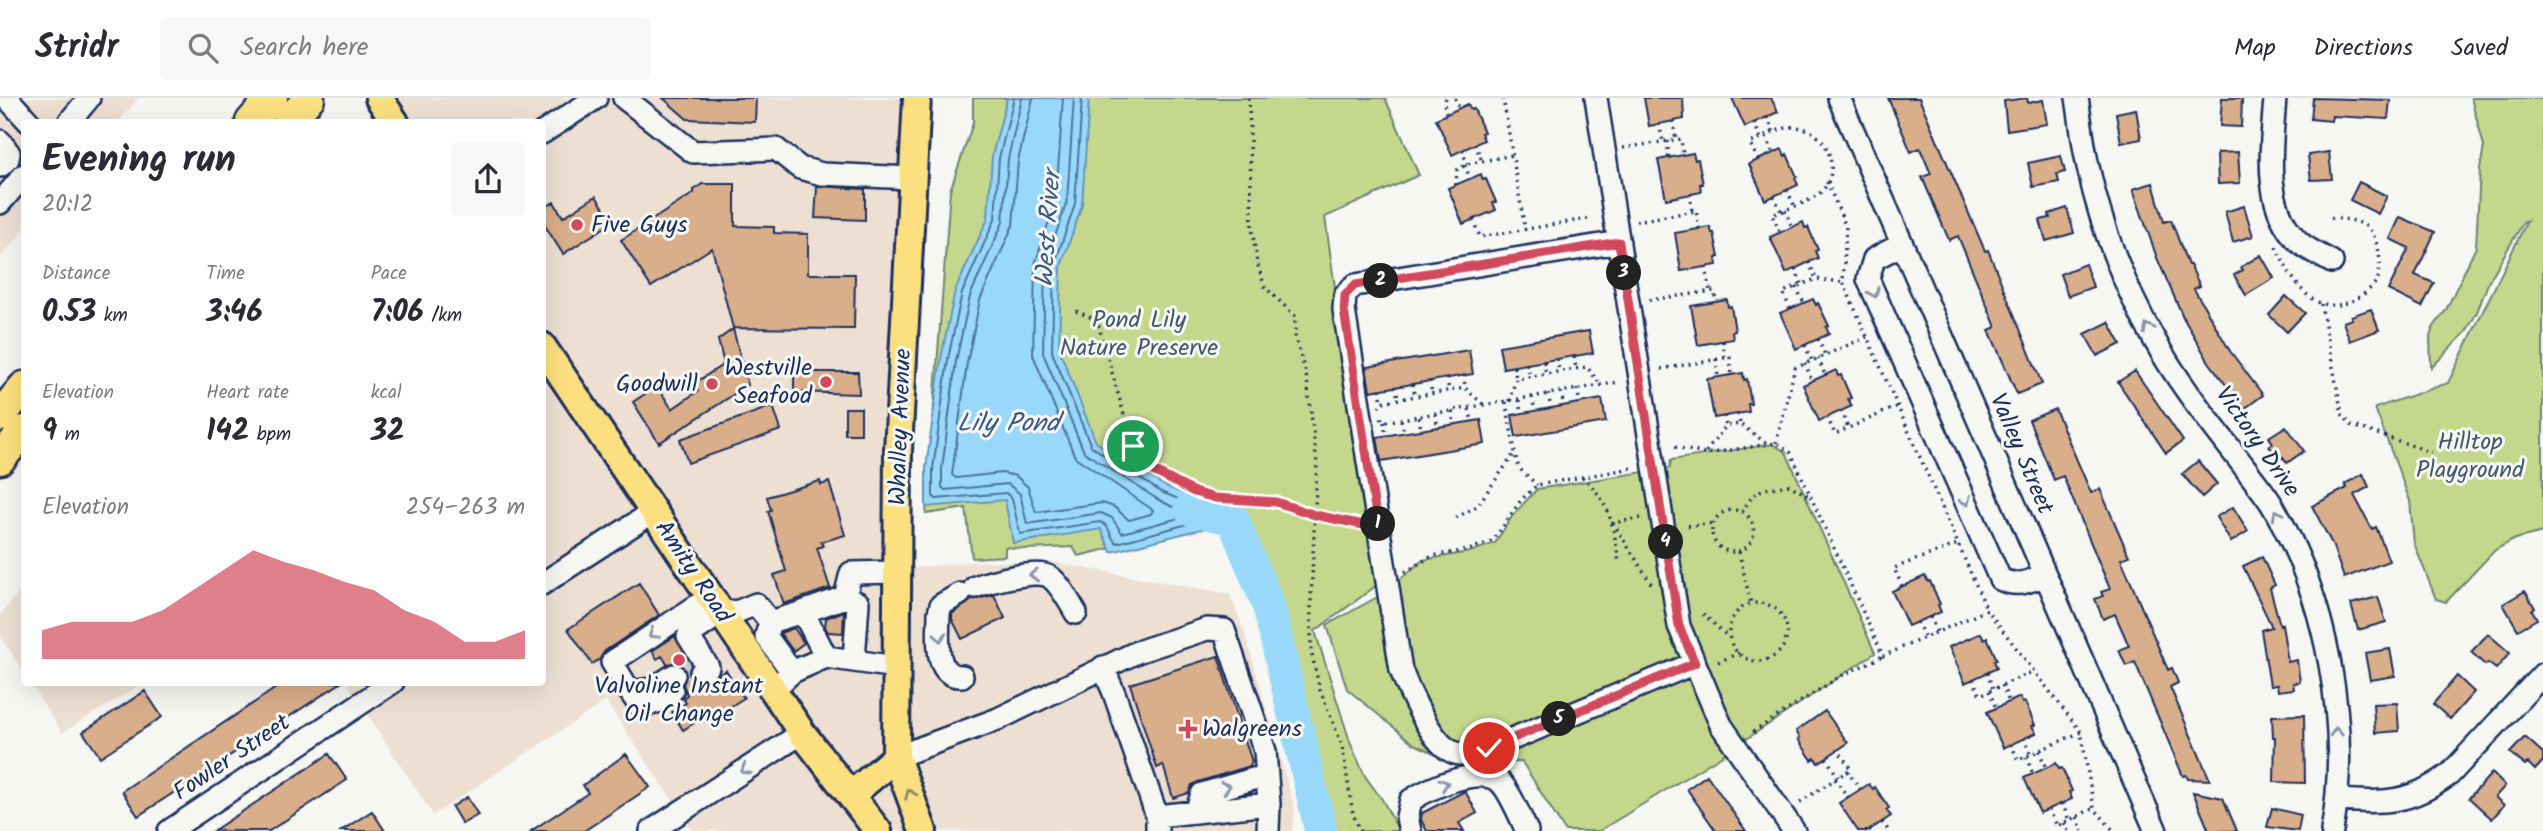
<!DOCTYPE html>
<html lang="en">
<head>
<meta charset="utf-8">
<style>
	:root { --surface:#fff; --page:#f7f7f7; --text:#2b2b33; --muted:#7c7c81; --line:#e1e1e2; --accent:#d1495b }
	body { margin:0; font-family:Kalam,sans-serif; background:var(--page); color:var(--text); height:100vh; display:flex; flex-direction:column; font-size:26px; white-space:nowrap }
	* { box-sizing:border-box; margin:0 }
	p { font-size:23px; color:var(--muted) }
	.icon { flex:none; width:38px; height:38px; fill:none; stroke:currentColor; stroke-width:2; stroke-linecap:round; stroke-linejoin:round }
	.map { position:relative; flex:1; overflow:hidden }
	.side { position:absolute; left:21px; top:21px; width:525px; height:567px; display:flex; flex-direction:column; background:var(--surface); border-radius:7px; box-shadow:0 7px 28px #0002 }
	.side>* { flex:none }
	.pin { position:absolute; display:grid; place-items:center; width:60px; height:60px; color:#fff; margin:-30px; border:4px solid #fff; border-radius:50%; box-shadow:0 2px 7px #0007 }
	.km { position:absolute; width:35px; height:35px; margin:-18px; border-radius:50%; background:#222; color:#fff; font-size:19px; line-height:35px; text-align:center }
	.round { display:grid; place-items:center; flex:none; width:74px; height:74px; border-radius:7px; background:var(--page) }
	.head { display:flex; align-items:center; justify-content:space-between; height:119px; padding:0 21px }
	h1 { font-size:38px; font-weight:600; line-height:52px }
	.metrics { display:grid; grid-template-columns:repeat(3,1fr); gap:10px; height:119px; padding:7px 21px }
	.metrics div { display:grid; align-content:center }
	.metrics b { font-size:30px; font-weight:600 }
	.metrics small { font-size:19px; font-weight:400 }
	.metrics p { font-size:19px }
	.chart { height:196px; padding:14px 21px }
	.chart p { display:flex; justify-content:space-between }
	.chart svg { width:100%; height:126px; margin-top:7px; fill:var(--accent); opacity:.7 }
	header { display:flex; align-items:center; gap:42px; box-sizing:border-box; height:98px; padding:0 35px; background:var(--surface); border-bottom:2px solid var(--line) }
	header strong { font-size:33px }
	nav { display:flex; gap:38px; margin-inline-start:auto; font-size:24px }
	.search { width:490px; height:63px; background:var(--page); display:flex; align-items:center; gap:18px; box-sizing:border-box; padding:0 24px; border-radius:7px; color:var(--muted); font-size:26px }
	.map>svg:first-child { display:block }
</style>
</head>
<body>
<header>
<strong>Stridr</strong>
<div class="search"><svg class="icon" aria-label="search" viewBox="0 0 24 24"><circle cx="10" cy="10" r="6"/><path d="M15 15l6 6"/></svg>Search here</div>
<nav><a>Map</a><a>Directions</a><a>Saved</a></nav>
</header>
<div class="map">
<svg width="2543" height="733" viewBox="0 0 2543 733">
	<rect width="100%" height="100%" fill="#f6f6f2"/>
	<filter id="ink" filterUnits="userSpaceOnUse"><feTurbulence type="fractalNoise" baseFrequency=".0143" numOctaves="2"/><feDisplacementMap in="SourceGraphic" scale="14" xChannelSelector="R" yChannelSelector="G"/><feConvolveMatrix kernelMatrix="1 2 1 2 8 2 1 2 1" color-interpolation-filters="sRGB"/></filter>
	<g filter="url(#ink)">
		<!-- built -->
		<path fill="#ede0d3" d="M0 0H139L118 24H24V132L0 160Z
			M379 0H908L903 471 972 464H1051L1230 496 1245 535 1295 712 1292 733H693L606 603 433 717 347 585 542 584V24H392Z
			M24 488V575L0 537V517Z
			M30 585H143L62 635Z"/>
		<!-- green -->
		<path fill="#c4d78c" stroke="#708375" stroke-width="2" d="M973 0H1385L1419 77 1325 119 1377 487 1315 533 1351 647 1365 678 1383 703 1399 733H1315L1289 617 1273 564 1245 418 1078 458 1073 449 1025 451 1005 449V458L972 460 966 410 926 416 950 93 973 25Z
			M2471 0H2543V434L2515 441 2495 452 2446 504 2436 501 2414 445 2410 403 2375 310 2448 285 2527 123 2523 125 2489 183 2477 214 2466 234 2431 270 2430 239 2433 230 2446 212 2476 149 2480 71 2484 48Z
			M1772 346 1786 354 1875 555 1721 658 1599 733H1565L1522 664 1461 665 1451 663 1414 646 1347 591 1327 527 1381 497 1423 462 1470 454 1495 445 1513 417 1537 391 1670 370 1671 362Z"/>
		<!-- water -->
		<path fill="#98d8fa" stroke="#6694bc" stroke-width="2" d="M1007 0H1089L1082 107 1061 168 1059 251 1096 344 1165 388 1245 420 1111 454 1101 431 1013 445 1005 402 926 409V370L941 260 955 193 988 120 992 58Z"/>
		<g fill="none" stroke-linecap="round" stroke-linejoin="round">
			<!-- shore -->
			<path stroke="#4d739c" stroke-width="2" d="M1014 0 999 60 995 121 962 195 948 261 933 371V398L936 401 1006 395 1012 401 1020 436 1100 424C1111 427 1109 440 1117 445L1210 420 1213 417 1211 414 1161 394 1091 348 1052 254 1054 168 1075 106 1082 0
				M1022 0 1008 61 1003 124 970 198 956 263 942 371V389L945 392 1008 386 1020 396 1027 426 1101 415 1112 420 1122 435 1183 419 1185 415 1157 401 1084 354 1043 255 1045 167 1067 104 1074 0
				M1033 0 1018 63 1013 127 980 202 967 265 952 377 956 380 1002 375 1016 378 1028 389 1036 414 1102 405 1114 409 1129 422 1151 416 1153 412 1075 359 1033 257 1035 166 1056 102 1063 0"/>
			<!-- river -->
			<path stroke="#98d8fa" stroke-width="33" d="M1190 411 1233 421 1269 509 1321 733"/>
		</g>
		<!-- building -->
		<path fill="#d9ae8a" stroke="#1b2f5e" stroke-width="2" d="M663 0H756L755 24 687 21Z
			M1644 0H1683L1684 21 1649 28Z
			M1732 0H1771L1778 14 1745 29Z
			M1888 0H1919L1985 153 1988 152 2042 286 2017 296 1989 232 1996 229 1958 138 1949 142 1922 79 1931 76 1920 50 1911 54Z
			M2027 0 2028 5 2043 2 2047 26 2007 32 2004 3Z
			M2222 0H2242L2241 29 2220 28Z
			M2313 0 2390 2 2388 21 2332 18 2331 23 2311 21Z
			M1468 6 1471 12 1474 11 1484 34 1481 35 1484 42 1452 57 1436 21Z
			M2136 11 2141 41 2121 45 2116 15Z
			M1782 51 1785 58 1787 56 1797 79 1795 80 1798 87 1765 102 1749 66Z
			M2238 54 2240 85 2218 86 2217 55Z
			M2329 54 2332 81 2311 82 2308 57Z
			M1693 55 1695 62 1698 61 1703 86H1700L1701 94 1666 101 1658 62Z
			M2061 58 2065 74 2057 76 2059 84 2033 89 2028 65Z
			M1481 76 1483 82 1486 81 1496 104 1493 105 1496 112 1463 126 1448 90Z
			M2359 84 2387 98 2378 116 2350 102Z
			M2153 85 2164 124 2171 122 2188 167H2190L2200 188 2194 191 2230 253 2263 297 2244 311 2209 264 2184 221 2157 160 2133 91Z
			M702 86H735V128L774 129V135L808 136V176H855L854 231 733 230 712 150 651 189 621 142 694 95V92Z
			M817 88 865 91V122L815 120Z
			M596 98 613 124 563 156 542 123V111L554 104 563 119Z
			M2244 108 2253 138 2233 144 2225 114Z
			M2067 110 2074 135 2046 143 2040 122 2050 120 2049 116Z
			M2400 119 2435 134 2415 177 2434 185 2422 209 2388 192 2409 150 2390 141Z
			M1803 124 1805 130 1808 129 1818 152 1815 153 1818 160 1786 175 1770 139Z
			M1710 129 1712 135H1714L1719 159 1716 160 1717 167 1681 173 1675 135Z
			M2261 157 2274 180 2246 197 2234 177 2243 172 2241 169Z
			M2085 166 2093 189 2068 198 2060 176Z
			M2286 198 2305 215 2287 234 2269 217Z
			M1813 201 1816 207 1818 205 1829 228 1826 229 1829 236 1796 251 1780 215Z
			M1727 202 1728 209 1731 208 1735 233 1732 234 1733 241 1698 247 1691 208Z
			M2371 211 2379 232 2350 243 2343 224 2352 221 2351 218Z
			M2109 224 2121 246 2097 258 2085 236Z
			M733 231 748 287 659 345 633 304 657 288 672 311 698 293 693 286 724 266 718 242Z
			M1589 233 1593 255 1503 270 1499 248Z
			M1469 252 1473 276 1370 293 1366 269Z
			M794 270H812V274H858L859 296 794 294Z
			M1836 272 1838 278 1841 277 1851 300 1848 301 1852 308 1819 323 1803 287Z
			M2135 273 2183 343 2166 355 2118 284Z
			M1743 275 1744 282 1747 281 1751 306H1748L1749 314 1714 320 1707 281Z
			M1602 301 1606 324 1516 339 1512 317Z
			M773 308 781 332 688 365 680 341Z
			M845 310H861V336H845Z
			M2055 311 2091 395 2100 391 2119 435 2129 458 2121 461 2168 572 2172 570 2178 585 2170 589 2210 682 2188 681 2186 677 2183 678 2135 564 2126 568 2119 552 2129 548 2115 516 2103 521 2095 501 2103 498 2101 494 2110 491 2063 378 2054 382 2029 322Z
			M1481 322 1485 346 1381 363 1377 339Z
			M2286 328 2304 353 2287 365 2283 359 2279 362 2269 348 2273 345 2269 339Z
			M2198 363 2217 386 2202 399 2182 376Z
			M2363 376 2369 389 2354 397 2372 431 2376 429 2389 463 2344 480 2332 446 2312 408 2347 390 2345 386Z
			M820 383 821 387 829 384 845 437 821 444 823 448 817 450 830 490 784 506 774 477 786 473 768 413 771 412 767 399Z
			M2233 409 2248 433 2231 444 2216 419Z
			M2262 459 2275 487 2270 490 2280 527 2282 526 2288 564 2297 562 2300 584 2293 585 2294 591 2278 593 2277 587 2270 588 2261 532 2272 529 2243 468Z
			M1925 478 1928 484 1930 483 1940 506 1938 507 1941 514 1908 528 1892 493Z
			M639 485 659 517 605 553 600 561 592 566 568 531Z
			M2525 493 2535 510 2532 512 2537 521 2518 532 2503 506Z
			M994 497 1005 520 962 541 952 521V516L972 502Z
			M2378 499 2386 524 2358 532 2351 506Z
			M844 513 843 535 828 534 825 529 826 520Z
			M794 530 804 545 793 553 780 535Z
			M1981 535 1984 541 1987 539 1997 562 1994 563 1997 570 1965 585 1949 549Z
			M2488 536 2510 555 2496 571 2488 565 2485 567 2471 554Z
			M675 538 691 566 688 575 691 582 703 587 726 572 744 600 705 624 702 620 683 632 672 614 686 605 683 600 687 597 683 586 687 577 685 571 679 565 667 566 662 558 657 561 652 553Z
			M2390 551 2395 578 2370 582 2365 555Z
			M1218 558 1252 664 1250 668 1198 684 1192 687 1189 695 1173 700 1163 667 1157 670 1130 586Z
			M2457 578 2474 594 2450 621 2433 606Z
			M285 584H342L138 718 122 693Z
			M145 593 162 619 100 659 83 634Z
			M2020 599 2022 605 2025 604 2035 627 2032 628 2036 635 2003 650 1987 614Z
			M2397 605 2399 633 2375 635 2373 606Z
			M1825 613 1848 645 1818 665 1815 660 1812 662 1798 641 1800 640 1796 633Z
			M2304 617 2305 685 2274 684 2275 639H2273L2272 618Z
			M2525 639 2543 655V663L2535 672 2528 665 2525 667 2510 655Z
			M329 656 347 682 269 733H213Z
			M626 656 650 689 584 733H531L588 695 583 687Z
			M2056 665 2059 671 2062 670 2072 693 2069 694 2072 701 2040 715 2024 680Z
			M2492 675 2505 688 2495 699 2504 707 2492 721 2469 700Z
			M1707 677 1746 733H1716L1687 691Z
			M1869 686 1873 691 1875 689 1889 710 1886 712 1891 718 1868 733H1858L1839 705Z
			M1465 693 1477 715 1459 725 1464 733H1427L1421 722 1422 715Z
			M2193 694 2223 700 2237 733H2209Z
			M467 699 478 717 462 726 452 709Z
			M2272 710 2301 717 2298 733 2267 729Z
			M372 713 385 733H341Z"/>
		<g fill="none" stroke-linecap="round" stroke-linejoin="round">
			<!-- minor-tunnel -->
			<path stroke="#caced4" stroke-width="21" stroke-dasharray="21 10" stroke-linecap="butt" d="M674 577 694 564"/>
			<defs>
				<path id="minor" d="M7 0 29 24
					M624 0 693 54 776 51 800 70 822 76 912 80
					M1596 0 1679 528 1721 627 1794 733
					M1839 0 2156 733
					M2077 0C2081 24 2083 49 2089 73 2101 129 2126 192 2154 241 2179 287 2214 329 2246 371 2255 384 2266 396 2274 410 2327 502 2351 628 2332 733
					M2275 0C2272 47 2261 108 2299 144 2308 152 2322 158 2332 164
					M69 24 89 0
					M542 35 596 0
					M0 43 9 55 8 61 0 68
					M0 105 24 77
					M1619 144 1355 187 1345 197 1344 212 1401 572C1409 593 1430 641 1449 652 1458 658 1466 656 1476 656L1695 565
					M1902 146 1874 161 1868 181 2000 481C2018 490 2027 483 2045 478
					M542 486 653 414
					M975 489C988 484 1039 470 1050 479 1061 487 1069 504 1076 515
					M960 496 941 507 939 515C939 535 932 580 962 578
					M845 499 858 505 854 562
					M803 514 845 499 851 475 898 474
					M770 524 766 538 792 574
					M1103 569 1114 595 1157 718V733
					M701 574 708 569 688 538 721 515 739 513 756 506 770 524 803 514 826 559
					M674 577 652 591 630 594 612 564 710 499
					M774 591 792 574 826 559 896 569
					M630 594 640 608 657 604 672 593
					M896 659 998 621 1137 554 1207 531 1224 532 1265 653 1269 706 1268 733
					M2337 702C2385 705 2410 706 2450 676L2543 576
					M1196 714 1202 696 1253 681 1267 680
					M1157 718 1269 706
					M169 733 393 584
					M651 733 802 635
					M1410 733 1407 719 1411 702C1430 690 1479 667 1500 684 1510 693 1521 721 1527 733"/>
				<path id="major" d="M379 0 395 24
					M917 0 898 352 896 659 923 733
					M542 248 802 635 878 733
					M852 696 896 659"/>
				<path id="highway" d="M251 24 272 0
					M289 24 309 0
					M0 318 24 289
					M0 361 24 333"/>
			</defs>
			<!-- minor casing -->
			<use href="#minor" stroke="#1b2f5e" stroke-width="26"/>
			<!-- major casing -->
			<use href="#major" stroke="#1b2f5e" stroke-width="32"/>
			<!-- highway casing -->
			<use href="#highway" stroke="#1b2f5e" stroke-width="35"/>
			<!-- path -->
			<path stroke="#1b2f5e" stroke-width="3.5" stroke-dasharray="2 5" stroke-linecap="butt" d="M1249 0 1252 129 1257 165 1265 189 1295 218V238L1307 281 1317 366 1311 502V553L1320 592 1342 647 1353 716 1360 733
				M1446 0 1444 5 1446 16
				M1455 0 1459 10
				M1503 0 1525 132
				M1767 19 1774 35
				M1673 23 1676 41
				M1754 25 1761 41
				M1659 26 1663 43
				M1766 39 1773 55
				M1667 43 1669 60
				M1475 46 1482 63
				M1623 50 1681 41 1683 58
				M1462 52 1467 66
				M1758 62 1750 45C1764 40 1781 28 1796 29 1827 31 1843 73 1821 94 1809 105 1786 111 1772 117L1780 134
				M1465 67 1470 81
				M1827 84 1846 129 1843 184 1987 512
				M1456 87 1457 72 1467 66 1513 57
				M1787 92 1794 107
				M1690 96 1692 113
				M1774 98 1781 113
				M1785 112 1792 129
				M1473 122 1480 139 1592 120
				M1636 123 1696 113 1699 130
				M2276 149C2291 181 2313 222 2354 202 2362 198 2375 188 2378 180 2383 167 2378 137 2367 129 2356 121 2343 121 2330 120
				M1809 164 1816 181
				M1706 169 1710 193
				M1795 171 1802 186
				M1796 189 1804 205
				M1649 202 1714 193 1716 204
				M2321 206 2342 316 2351 327 2431 354
				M1790 211 1783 194 1816 181 1843 184
				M1076 213 1097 222 1133 348 1144 368 1194 394 1215 400 1276 404 1315 417 1360 427
				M1818 241 1825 257
				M1723 243 1725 260
				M1805 247 1812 263
				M1574 259 1576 271
				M1818 260 1825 277
				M1557 261 1559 274
				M1716 261 1718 279
				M1544 264 1546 276
				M1805 265 1812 283
				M1527 266 1530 279
				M1514 269 1516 281
				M1661 271 1730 259 1732 277
				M1464 277 1465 290
				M1447 280 1449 293
				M1430 283 1432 296
				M1413 286 1415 298
				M1396 288 1398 301
				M1380 291 1382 304
				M1577 291 1580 305
				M1561 294 1564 308
				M1548 296 1551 310
				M1532 299 1535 313
				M1519 302 1521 315
				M1509 303 1516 281 1587 269 1600 286
				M1506 304 1517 365 1521 372 1537 387
				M1379 309 1382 304 1465 290 1485 308
				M1469 311 1472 323
				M1452 313 1454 326
				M1841 313 1848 330
				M1435 316 1438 329
				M1738 316 1740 326
				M1724 318 1726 328
				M1419 319 1421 332
				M1827 319 1835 336 1898 308
				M1381 320 1384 324 1619 284
				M1401 322 1404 335
				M1384 324 1386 337
				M1776 345 1795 270 1867 239
				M1675 349 1705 356 1776 345 1791 355 1883 558 1987 512 2081 634 2094 710 2114 733
				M1706 354 1726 328 1740 326 1766 345
				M1582 379C1611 403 1614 431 1619 466
				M1712 433a21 21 0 1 1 42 0a21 21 0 1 1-42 0Z
				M1742 414C1757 388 1761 392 1789 387L1809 398
				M1456 420 1477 408 1514 356
				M1641 420 1613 425 1652 487
				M1688 428 1714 425
				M1739 454 1751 506
				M1405 474 1432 458 1469 452 1491 443 1497 437 1521 402 1537 387 1633 370
				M1902 488 1894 470 1958 446
				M1729 534a29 29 0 1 1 58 0a29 29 0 1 1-58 0Z
				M1703 516 1728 539
				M1930 519 1937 534
				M1917 524 1925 540
				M1718 564 1739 555
				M1987 575 1993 591
				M1973 581 1980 597 2034 573
				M2002 587 2009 604
				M1989 593 1996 610
				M1753 634 1839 579 1883 558
				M2024 640 2031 657
				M2011 646 2018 662 2081 634
				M2039 653 2046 670
				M2026 659 2033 676
				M1826 660 1838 679
				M1847 673 1860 691
				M1835 681 1848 699
				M1800 704 1851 671 1838 652
				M2062 705 2069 722
				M2049 711 2057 728 2094 710
				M2077 719 2082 733
				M1882 724 1889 733
				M2064 725 2068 733
				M1870 732 1871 733"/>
			<!-- minor -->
			<use href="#minor" stroke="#f6f6f2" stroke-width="21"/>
			<!-- major -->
			<use href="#major" stroke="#fce080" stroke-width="26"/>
			<!-- highway -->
			<use href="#highway" stroke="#fce080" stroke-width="30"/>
		</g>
		<!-- one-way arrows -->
		<defs><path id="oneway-chevron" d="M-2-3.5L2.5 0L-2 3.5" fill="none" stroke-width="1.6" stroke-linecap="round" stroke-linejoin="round" transform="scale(1.75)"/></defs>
		<g stroke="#8892a8">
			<use href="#oneway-chevron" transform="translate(1874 195) rotate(66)"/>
			<use href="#oneway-chevron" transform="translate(2148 230) rotate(-117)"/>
			<use href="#oneway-chevron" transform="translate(1966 403) rotate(66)"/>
			<use href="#oneway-chevron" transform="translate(2277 416) rotate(-118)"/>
			<use href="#oneway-chevron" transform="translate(1034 477) rotate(178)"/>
			<use href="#oneway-chevron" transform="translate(653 536) rotate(146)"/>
			<use href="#oneway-chevron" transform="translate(940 539) rotate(88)"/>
			<use href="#oneway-chevron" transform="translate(2336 634) rotate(-94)"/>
			<use href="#oneway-chevron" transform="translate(745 672) rotate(147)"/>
			<use href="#oneway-chevron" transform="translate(1444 686) rotate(-18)"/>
			<use href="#oneway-chevron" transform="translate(1226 689) rotate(-16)"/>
		</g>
		<use stroke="#8c886f" href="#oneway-chevron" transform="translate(910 696) rotate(-111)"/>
	</g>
	<g fill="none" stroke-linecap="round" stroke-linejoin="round" filter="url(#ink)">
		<defs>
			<path id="route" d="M1133 348 1144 368 1194 394 1215 400 1276 404 1315 417 1378 430 1344 212 1345 197 1355 187 1619 144 1679 528 1695 565 1489 650"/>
		</defs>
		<!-- route casing -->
		<use href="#route" stroke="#fff" stroke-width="14"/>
		<!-- route -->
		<use href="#route" stroke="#d1495b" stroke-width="9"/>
	</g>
	<!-- markers -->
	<g fill="#d1495b" stroke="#f6f6f2" stroke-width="2.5">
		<circle cx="577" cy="127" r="7"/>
		<circle cx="826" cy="284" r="7"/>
		<circle cx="712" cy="286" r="7"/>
		<circle cx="679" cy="562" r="7"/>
		<path d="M1184.5 620.5h7v7h7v7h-7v7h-7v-7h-7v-7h7z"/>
	</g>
	<g text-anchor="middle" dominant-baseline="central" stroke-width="6" stroke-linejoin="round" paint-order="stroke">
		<!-- poi labels -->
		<g font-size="24" fill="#1b2f5e" stroke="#f6f6f2" text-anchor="start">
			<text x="591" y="127">Five Guys</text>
			<text x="812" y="270" text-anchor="end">Westville<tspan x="812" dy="28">Seafood</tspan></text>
			<text x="698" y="286" text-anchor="end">Goodwill</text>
			<text x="679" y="588" text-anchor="middle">Valvoline Instant<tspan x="679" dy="28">Oil Change</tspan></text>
			<text x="1202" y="631">Walgreens</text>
		</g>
		<!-- park labels -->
		<g font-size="24" fill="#45596a" stroke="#f6f6f2">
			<text x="1139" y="222">Pond Lily<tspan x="1139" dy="28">Nature Preserve</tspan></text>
			<text x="2470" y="344">Hilltop<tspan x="2470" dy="28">Playground</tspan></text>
		</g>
		<!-- street labels -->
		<g font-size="24" fill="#1b2f5e" stroke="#f6f6f2">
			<text transform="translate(901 329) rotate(-88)">Whalley Avenue</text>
			<text transform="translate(2257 344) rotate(55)">Victory Drive</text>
			<text transform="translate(2021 356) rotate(67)">Valley Street</text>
			<text transform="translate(693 474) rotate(56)">Amity Road</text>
			<text transform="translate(232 660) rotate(-34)">Fowler Street</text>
		</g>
		<!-- water labels -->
		<g font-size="26" font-style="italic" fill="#3a5985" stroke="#f6f6f2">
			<text transform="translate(1049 131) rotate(-86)">West River</text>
			<text x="1008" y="326">Lily Pond</text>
		</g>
	</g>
</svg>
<div class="pin" style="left:1133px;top:348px;background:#1e9e55"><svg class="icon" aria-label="arrive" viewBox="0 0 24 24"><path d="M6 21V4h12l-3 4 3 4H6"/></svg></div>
<div class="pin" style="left:1489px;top:650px;background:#d93025"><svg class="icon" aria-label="check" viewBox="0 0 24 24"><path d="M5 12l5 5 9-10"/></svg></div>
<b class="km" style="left:1378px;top:426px">1</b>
<b class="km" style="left:1381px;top:183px">2</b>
<b class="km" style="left:1624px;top:175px">3</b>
<b class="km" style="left:1666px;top:444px">4</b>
<b class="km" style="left:1559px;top:621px">5</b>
<section class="side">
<div class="head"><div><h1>Evening run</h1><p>20:12</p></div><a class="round"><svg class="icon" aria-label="share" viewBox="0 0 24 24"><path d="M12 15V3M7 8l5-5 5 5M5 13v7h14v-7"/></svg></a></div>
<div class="metrics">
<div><p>Distance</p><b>0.53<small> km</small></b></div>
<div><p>Time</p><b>3:46</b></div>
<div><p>Pace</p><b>7:06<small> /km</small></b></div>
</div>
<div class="metrics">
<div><p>Elevation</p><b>9<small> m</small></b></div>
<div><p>Heart rate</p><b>142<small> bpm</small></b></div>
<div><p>kcal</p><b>32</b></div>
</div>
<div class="chart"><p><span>Elevation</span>254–263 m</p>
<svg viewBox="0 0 160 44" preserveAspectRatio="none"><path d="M0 44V34L10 31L20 31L30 31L40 27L50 20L60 13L70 6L80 10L90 13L100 17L110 20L120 27L130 31L140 38L150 38L160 34V44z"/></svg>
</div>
</section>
</div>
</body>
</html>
